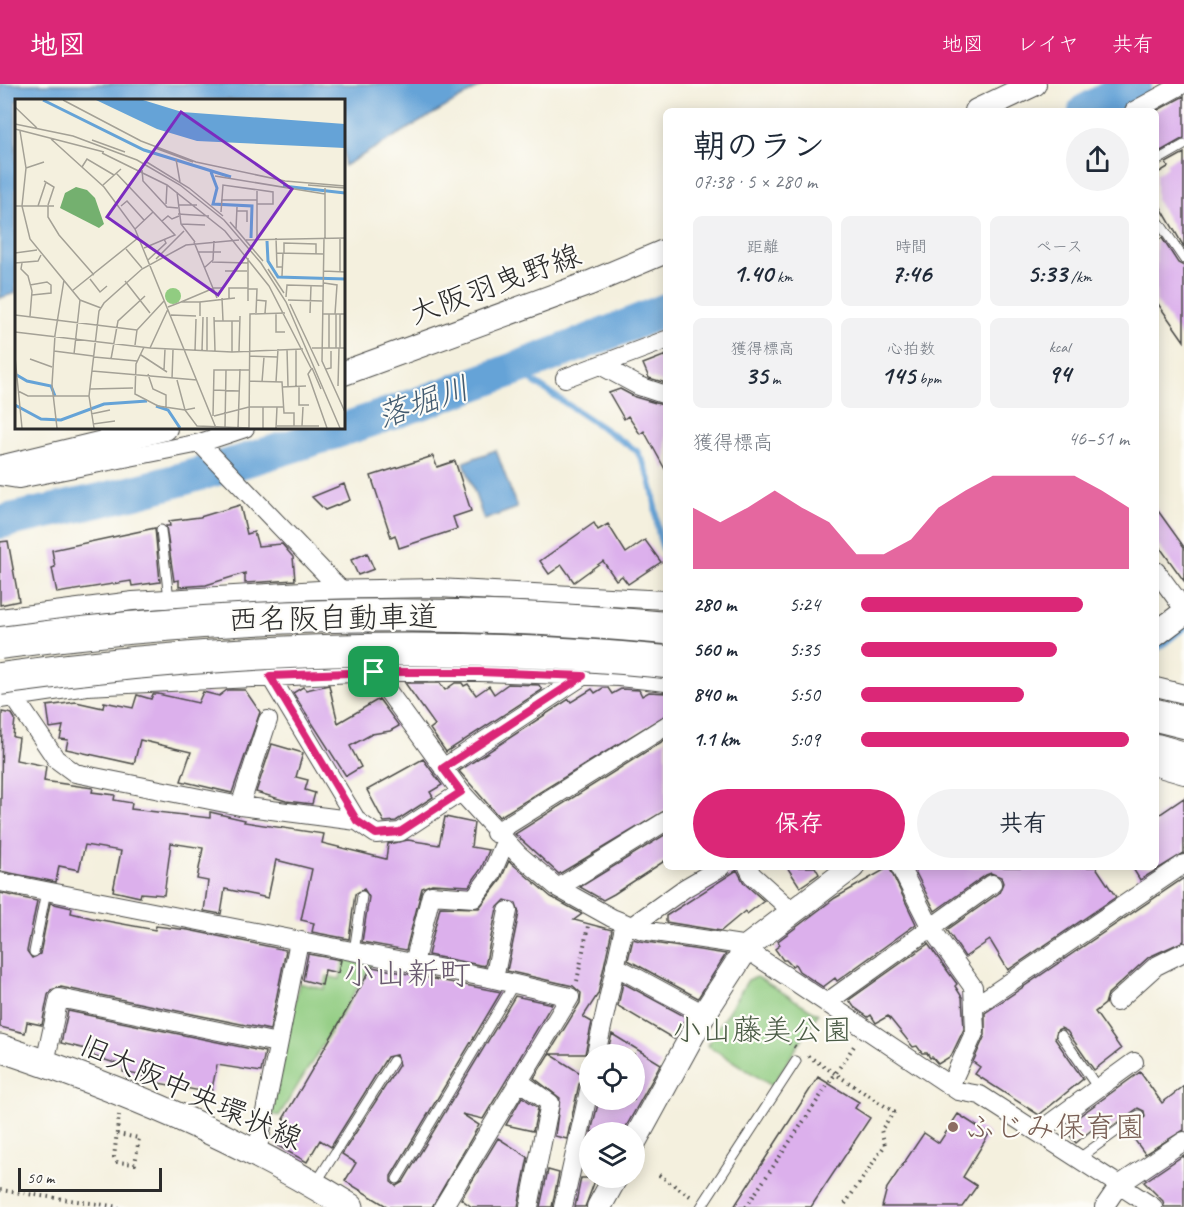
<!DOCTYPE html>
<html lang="ja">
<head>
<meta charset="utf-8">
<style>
	:root { --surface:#fff; --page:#f2f2f3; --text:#1f2937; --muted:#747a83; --accent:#db2777 }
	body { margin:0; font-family:Caveat,"Klee One",sans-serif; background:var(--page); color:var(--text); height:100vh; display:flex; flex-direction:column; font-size:22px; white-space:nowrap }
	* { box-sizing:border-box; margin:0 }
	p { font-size:20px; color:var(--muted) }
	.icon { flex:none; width:33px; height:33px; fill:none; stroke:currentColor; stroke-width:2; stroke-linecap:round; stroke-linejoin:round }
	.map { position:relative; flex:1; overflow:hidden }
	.details { position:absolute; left:663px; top:24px; width:496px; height:762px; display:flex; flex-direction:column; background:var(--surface); border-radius:9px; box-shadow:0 3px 15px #0003 }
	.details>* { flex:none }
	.fabs { position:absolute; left:579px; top:960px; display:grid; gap:12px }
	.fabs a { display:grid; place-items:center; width:66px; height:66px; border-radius:50%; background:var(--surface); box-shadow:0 3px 15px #0003; font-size:30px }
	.scale { position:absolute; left:18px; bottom:15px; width:144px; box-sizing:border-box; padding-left:6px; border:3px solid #2b2b2b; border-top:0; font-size:16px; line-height:21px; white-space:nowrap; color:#2b2b2b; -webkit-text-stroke:4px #fdfcf7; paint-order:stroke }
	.pin { position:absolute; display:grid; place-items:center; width:51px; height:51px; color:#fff; margin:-26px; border-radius:12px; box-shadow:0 3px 9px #0006 }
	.round { display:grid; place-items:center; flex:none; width:63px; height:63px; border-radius:32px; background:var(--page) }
	.overview { display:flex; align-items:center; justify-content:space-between; height:102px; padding:0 30px }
	h1 { font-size:33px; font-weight:700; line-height:45px }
	.stats { display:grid; grid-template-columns:repeat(3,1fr); gap:9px; height:102px; padding:6px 30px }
	.stats div { display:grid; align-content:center; border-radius:9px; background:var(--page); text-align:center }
	.stats b { font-size:26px; font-weight:700 }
	.stats small { font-size:16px; font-weight:400 }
	.stats p { font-size:16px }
	.chart { height:168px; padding:12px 30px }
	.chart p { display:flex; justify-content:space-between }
	.chart svg { width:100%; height:108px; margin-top:6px; fill:var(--accent); opacity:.7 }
	.action { display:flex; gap:12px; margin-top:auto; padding:12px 30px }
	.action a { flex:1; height:69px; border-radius:36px; background:var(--accent); color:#fff; font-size:24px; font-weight:700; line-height:69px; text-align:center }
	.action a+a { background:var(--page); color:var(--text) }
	ul { padding:0 30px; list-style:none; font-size:20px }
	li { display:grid; grid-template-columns:96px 72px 1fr; align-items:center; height:45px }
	li i { height:15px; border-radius:8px; background:var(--accent) }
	header { display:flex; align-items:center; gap:36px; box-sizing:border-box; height:84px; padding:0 30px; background:var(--accent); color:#fff }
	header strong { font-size:28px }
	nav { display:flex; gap:33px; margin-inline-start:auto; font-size:21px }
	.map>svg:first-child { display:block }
</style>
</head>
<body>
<header>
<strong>地図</strong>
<nav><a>地図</a><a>レイヤ</a><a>共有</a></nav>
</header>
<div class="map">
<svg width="1184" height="1123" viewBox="0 0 1184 1123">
	<rect width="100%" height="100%" fill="#fdfcf7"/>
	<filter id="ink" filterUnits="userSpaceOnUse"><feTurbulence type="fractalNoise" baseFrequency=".0167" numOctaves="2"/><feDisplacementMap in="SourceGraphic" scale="12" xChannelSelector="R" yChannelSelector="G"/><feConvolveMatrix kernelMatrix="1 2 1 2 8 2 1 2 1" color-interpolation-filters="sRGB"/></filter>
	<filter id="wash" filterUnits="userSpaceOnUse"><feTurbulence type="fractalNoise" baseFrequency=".008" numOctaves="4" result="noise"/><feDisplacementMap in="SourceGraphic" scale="24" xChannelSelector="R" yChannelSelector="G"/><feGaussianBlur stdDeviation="1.35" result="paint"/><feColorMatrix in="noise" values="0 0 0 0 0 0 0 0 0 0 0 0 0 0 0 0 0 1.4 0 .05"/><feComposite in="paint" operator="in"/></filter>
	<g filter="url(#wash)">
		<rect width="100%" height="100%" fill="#f4f0de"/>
		<!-- green -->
		<path fill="#91cc81" stroke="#5e7c56" stroke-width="1.5" d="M345 871 374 877 279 1032 271 1030 299 899 324 905 327 892 340 895Z
			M757 893 818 930 772 1002 707 961 748 896Z"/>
		<!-- water -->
		<path fill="#65a3d7" stroke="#486781" stroke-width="1.5" d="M0 0H485L344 82V16H16V209L0 214Z
			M496 366 517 424 484 436 464 378Z"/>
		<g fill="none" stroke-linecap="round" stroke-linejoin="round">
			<!-- stream -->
			<path stroke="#65a3d7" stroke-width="6" d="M516 286 637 367C647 384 653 400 655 420 657 438 657 454 666 470
				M1156 566 1184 544"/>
			<!-- river -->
			<path stroke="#65a3d7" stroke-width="34" d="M1085 27 1135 0
				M0 438C49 427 98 418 146 405 323 357 496 295 666 226"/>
		</g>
		<g id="blocks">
			<!-- building -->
			<path fill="#dcb0ec" d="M1184 12V54L1159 68 1156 63V27Z
				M1184 69V163L1156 115V90L1168 83 1166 79Z
				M1162 154 1178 179 1184 182V257L1156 217V158Z
				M666 271V299L649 294 643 280Z
				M620 305 635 313 666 322V387L644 347 640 350 628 332 624 335 609 309Z
				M433 372 437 383 455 377 471 427 453 433 457 445 399 464 395 451 391 453 371 392Z
				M344 400 350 416 325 426 312 413Z
				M240 421 247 450 254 448 258 462 282 460 293 473 295 496 245 499V489L206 501 179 503V496L174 497 166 442H170L169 437 200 433Z
				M1156 424 1184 463V497L1156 458Z
				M594 439 598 446 608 440 626 469 645 456 661 478 628 500 622 492 616 496 603 477 574 498 562 481 549 490 540 477Z
				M155 444 160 498 132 502 131 497 57 509 52 484 55 483 52 466Z
				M8 457 19 517 0 521V458Z
				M367 469 374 485 358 491 351 476Z
				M405 599H440L445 606 455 599H462L464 602 468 600 476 611 489 602 494 610 508 600 539 601 542 606 446 668 430 645 435 641Z
				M329 601 338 639 379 615 399 642 390 647 372 650 350 662 361 683 346 692 293 609 303 603 306 606Z
				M603 604H608L612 610 621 605 639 606 642 612 649 608 666 609V631L499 733 459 687 569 615 571 618 592 605 595 609Z
				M227 606H245L260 628 232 709 181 697 191 668 140 656 134 680 66 665 68 656 60 655 63 642 50 644 47 622 76 618 103 624 104 618 133 624 137 611 151 615 153 610H158L198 619 203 608 219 612Z
				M2 628 12 630 15 635 13 653 19 654 16 676 46 682 44 697 93 704 92 708 115 711 114 716 132 719 131 725 210 734V728L245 736 244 738 324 750 322 759 386 775 388 760 408 756 439 761 445 733 474 739 471 763 489 766 481 785 469 802 432 800 422 804 406 866 362 858 369 813 364 805 355 810 349 855 312 848 314 839 301 836 312 785 276 776 268 814 225 805 221 830 204 827 208 797 197 795 203 764 171 759 164 811 141 809 140 813 113 807 121 767 85 761 79 786 59 782 56 798 0 787Z
				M666 655V726L559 790 515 750Z
				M272 660 303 669 296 693 308 696 305 706 315 709 312 720 286 717 256 708Z
				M423 675 442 701 430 708 433 713 396 737 384 738 367 706Z
				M1184 714V769L1140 796 1132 783H1156V733Z
				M666 750V776L614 810 603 816 580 803Z
				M509 777 551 813 582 830 574 836 612 846 598 910 583 933 592 938 585 970H550L585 992 579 1000 567 1055 555 1052 560 1014 534 994 580 919 581 909 573 902 507 887 519 829 516 819 505 816 497 824 485 882 428 871 440 823 479 824 500 797Z
				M787 783H815L819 790 800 803Z
				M889 783 916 840 837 897 835 894 823 903 799 887 795 880 792 882 786 876H783L775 865 780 861 778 857 835 814Z
				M913 783H1096L1116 813 1008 886 990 856 965 873 947 846 999 809 1003 799 1001 793 991 789 986 791 935 827Z
				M737 786 744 799 764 817 747 830 745 827 721 847 666 838V832Z
				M1184 794V857L1149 873 1108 910 1105 920 1095 928 1121 965 1094 986 1067 947 1061 944 1057 946 1055 955 1083 995 1039 1031 975 990 980 983 973 978 985 951V929Z
				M0 809 37 817 27 867 32 874 40 870 50 819 72 824 71 829 96 835 155 846 156 842 188 846 286 866 270 946 61 903 51 906 48 911 42 941 27 938 25 949 0 943Z
				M633 855 640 857 726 870 698 914 628 876Z
				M928 860 957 900 955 902 962 913 964 945 951 972 938 980 932 973 930 974 927 969H922L917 962 913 963 888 932 876 939 871 931 868 933 854 923 849 916Z
				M308 870 341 876 338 889 325 886 322 901 303 896Z
				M372 883 501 908 391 1092V1098L396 1102 403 1098 515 912 552 920 483 1035 462 1030 479 1041 432 1123H388L345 1097 356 1079 342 1070 399 981 396 971 387 973 331 1063 320 1056 307 1078 276 1061 288 1038 283 1035Z
				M623 899 686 933 674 955 618 922Z
				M68 927 265 968 261 988 217 981 211 1009 153 998V994L123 988 124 982 93 972 94 967 61 959Z
				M612 950 661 980 623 1048H591L599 1016H634V970H607Z
				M1140 988 1162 1019 1184 1002V1046L1145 1070 1128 1047 1145 1033 1144 1027 1138 1024 1107 1046 1101 1038 1076 1059 1063 1044Z
				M818 993 859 1018 855 1024 870 1034 811 1123H734Z
				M522 1013 538 1024 533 1047 506 1041Z
				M958 1030 989 1050 963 1093 977 1102 962 1123H882L887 1104 924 1049 939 1059Z
				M498 1054 528 1073 518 1123H472L461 1115Z
				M1184 1071V1123H1164L1163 1117 1144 1098Z
				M548 1086 559 1089 552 1123H540Z
				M581 1094H596L585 1123H575Z"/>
		</g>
	</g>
	<g filter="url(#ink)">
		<use href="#blocks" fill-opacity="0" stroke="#494946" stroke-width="1.5"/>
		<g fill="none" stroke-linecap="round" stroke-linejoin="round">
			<defs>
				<path id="lane" d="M1156 77 1184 61
					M1156 134 1184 175
					M161 446 169 515
					M34 868 46 807
					M354 868 362 812
					M1061 951 1098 1004
					M1078 1075 1139 1031
					M397 1095 514 900
					M316 1099 393 977
					M701 1123 796 977"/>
				<path id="street" d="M1134 27 1183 0
					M600 281 639 302 666 311
					M565 294 666 256
					M200 359 341 506 374 588 461 708 518 770 558 804 612 834 642 846 748 862
					M0 392 19 395 200 359 245 344
					M1156 487 1184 525
					M0 534 133 517 319 506 438 504 666 516
					M270 592 357 737
					M1156 603 1184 610
					M14 613 56 675 75 689 240 722 357 737 376 750 400 748 461 708
					M0 615 87 602 374 588H480L619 593 666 598
					M1156 683 1184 691
					M443 684 583 592
					M240 722 268 636
					M495 749 666 642
					M748 783 752 791 792 827
					M900 783 931 844 973 903 975 947 950 1002
					M0 798 494 895 570 913 443 1123
					M558 804 666 737
					M632 842 685 804 721 783
					M746 865 958 1007 980 1011 1153 1123
					M414 879 431 811 474 814 491 791 505 758
					M615 882 704 930
					M494 895 508 827
					M1116 918 1156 882 1184 868
					M826 919 992 800
					M975 922 1184 780
					M596 970 625 839
					M45 979 59 914 277 959
					M520 998 550 1019 529 1123
					M1038 1048 1134 978
					M257 1068 299 857
					M563 1123 590 1002
					M1104 1123 1119 1101 1184 1057"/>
				<path id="secondary" d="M977 27 1034 0
					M344 289 590 199 666 167
					M0 384 165 344
					M1156 550 1184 529
					M634 1058 704 930 748 862 852 783
					M599 1123 615 1094"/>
				<path id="primary" d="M0 964C122 1005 240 1054 350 1123"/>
				<path id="highway" d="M1156 631 1184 638
					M1156 666 1184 674"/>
			</defs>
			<!-- lane casing -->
			<use href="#lane" stroke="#494946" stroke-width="11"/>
			<!-- street casing -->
			<use href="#street" stroke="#494946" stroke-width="20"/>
			<!-- secondary casing -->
			<use href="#secondary" stroke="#494946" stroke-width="26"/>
			<!-- primary casing -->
			<use href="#primary" stroke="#494946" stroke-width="29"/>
			<!-- highway casing -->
			<use href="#highway" stroke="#494946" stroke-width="34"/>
			<!-- path -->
			<path stroke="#494946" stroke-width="4" stroke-dasharray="1.5 4.5" stroke-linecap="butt" d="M577 897 588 842
				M779 952 797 964
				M808 972 894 1028 881 1046 885 1061 843 1123
				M117 1050 139 1054 135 1080 117 1078 114 1073 119 1031
				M659 1091 693 1114
				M0 1106 119 1123
				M746 1123 856 959"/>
			<!-- lane -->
			<use href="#lane" stroke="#fff" stroke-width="9"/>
			<!-- street -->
			<use href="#street" stroke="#fff" stroke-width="18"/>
			<!-- secondary -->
			<use href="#secondary" stroke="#fff" stroke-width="24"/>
			<!-- primary -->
			<use href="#primary" stroke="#fff" stroke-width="27"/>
			<!-- highway -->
			<use href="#highway" stroke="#fff" stroke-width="32"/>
			<defs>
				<path id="highway-bridge" d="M0 559C221 528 443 523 666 544
					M0 595C215 564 450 556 666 578"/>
			</defs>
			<!-- highway-bridge casing -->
			<use href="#highway-bridge" stroke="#494946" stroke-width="34" stroke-linecap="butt"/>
			<!-- highway-bridge -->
			<use href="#highway-bridge" stroke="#fff" stroke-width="32"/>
		</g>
	</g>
	<g fill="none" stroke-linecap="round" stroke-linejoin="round" filter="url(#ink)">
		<defs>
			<path id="route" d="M374 588H480L583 592 443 684 461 708 400 748 376 750 357 737 270 592Z"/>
		</defs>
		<!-- route casing -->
		<use href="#route" stroke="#fff" stroke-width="12"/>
		<!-- route -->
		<use href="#route" stroke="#db2777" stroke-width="8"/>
	</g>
	<!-- markers -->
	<circle fill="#8d6e63" stroke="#fdfcf7" stroke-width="2" cx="953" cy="1043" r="6"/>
	<g text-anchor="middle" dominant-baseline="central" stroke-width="4.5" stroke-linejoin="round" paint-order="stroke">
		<!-- street labels -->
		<g font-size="30" fill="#2b2b2b" stroke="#fdfcf7">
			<text transform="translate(495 200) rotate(-20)">大阪羽曳野線</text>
			<text transform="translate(333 534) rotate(-1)">西名阪自動車道</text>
			<text transform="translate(191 1008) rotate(24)">旧大阪中央環状線</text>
		</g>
		<!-- park labels -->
		<g font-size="30" fill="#4a5b45" stroke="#fdfcf7">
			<text x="762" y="946">小山藤美公園</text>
		</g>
		<!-- education labels -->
		<g font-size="30" fill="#785e54" stroke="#fdfcf7" text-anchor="start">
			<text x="965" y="1043">ふじみ保育園</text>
		</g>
		<!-- water labels -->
		<g font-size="32" font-style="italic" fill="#425b70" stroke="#fdfcf7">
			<text transform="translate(423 318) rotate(-19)">落堀川</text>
		</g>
		<!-- neighbourhood labels -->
		<g font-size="32" fill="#695a6f" stroke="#fdfcf7">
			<text x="407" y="889">小山新町</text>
		</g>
	</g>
	<!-- overview -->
	<g transform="translate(15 15)">
		<rect width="330" height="330" fill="#f4f0de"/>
		<path d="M150 197a8 8 0 1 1 16 0a8 8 0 1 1-16 0Z" fill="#91cc81"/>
		<path d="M61 88 72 91 80 99 89 125 84 129 45 109 50 94Z" fill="#74b06f"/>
		<path d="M81 1H128L167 13 330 25V49L182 42 142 30Z" fill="#65a3d7"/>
		<path fill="none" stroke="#65a3d7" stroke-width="3" d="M28 1 129 51 216 78M196 73 202 89 198 105 237 107 236 139M268 87 330 94M252 142 253 162 263 178 330 180M0 275 12 282 36 287 40 297M0 306 26 320 46 321 89 305 132 302M141 307 153 311 165 329"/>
		<path fill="none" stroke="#a4a196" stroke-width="1.5" d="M48 1 126 42 181 63 270 82 330 87M0 8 22 29M0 25 58 37 122 61 165 86 209 121 246 164 271 203 325 329M0 30 89 53M5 32 11 69 7 107 15 140 65 201 86 209M36 40 89 88 120 130 201 329M77 41 110 53M140 49 178 63M87 54 152 86 210 132 254 187 296 269M161 60 165 83M130 62 174 89 208 117M67 68 72 60 99 76M11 69 29 63M127 71 128 82 152 108 163 109M101 74 160 136 129 149M200 77 310 95M29 82 39 88 33 106M88 86 106 70M293 86 330 89M242 92V140M162 93 166 125 180 143M206 101H242M151 105 152 86M163 106H182M0 107H39M23 107 31 83M33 107V118L44 136 79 176M106 107 112 102 129 121M222 112H232V123M206 113 208 86 258 93V105H242M163 115 194 117M147 122 153 117 157 120 164 117M215 123 248 162M166 125 190 126M120 130 138 113M221 130 222 108M261 139 262 168H267M309 139 307 262 330 313M310 139V89M231 141 330 139M179 143 202 199M111 150 127 169M183 153H206M0 154 22 151M262 154 309 155M269 154V144L301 145V155M141 160 169 132M133 161 151 144 149 140M197 163 233 164M0 164 23 162 26 156M7 164 6 170 13 177 17 192 15 217M189 169 198 161 199 142M253 170 269 194M210 172H232M309 172 330 173M325 172V139M267 177 268 154M75 180 85 193 92 187M110 182 135 214M309 184 322 186 320 215M15 186 32 183 36 186V194L17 196M233 190H242L241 214M57 192 123 139M271 198 272 186 308 187M207 199 208 222M214 199V189H233M241 201 251 202 250 214M273 201 307 202M233 202V159M166 203 199 189H209M275 205 304 267M153 208 166 203H185M261 214V233H270M295 214 296 187M307 215H330M314 215V249M0 216 122 231M156 216 181 217M185 217V203L220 199M199 218 200 252M199 222H224M217 222V253M0 233 135 249 217 253 288 250M40 236 37 286 42 329M40 236 49 181M120 246 122 231 149 202M129 248 121 265 120 295 143 307 170 311 182 327 234 329M135 249 153 210M297 249H330M321 249V215M325 249V215M272 250 273 287M281 250V287M39 252 78 257M180 252 181 220M187 252 188 218M192 252V218M224 252 225 217M59 255 65 201M126 256 152 273M234 257 262 258M0 258 7 329M79 258 122 262M15 260 37 268M96 260 103 222 130 197M297 269 293 275 312 329M297 269 306 290M311 270 316 269V252M149 271 150 250M77 272 182 281M133 275 138 290 151 296V308M157 280 158 251M162 281 170 311 180 309M234 282 267 283 269 314H279V327M247 283 249 258M261 283 263 250M284 287V306H294M323 287 324 249M267 288 291 287M75 290 118 289M198 291 224 292M3 292 13 297H74M248 308V329M76 315 95 311M198 317 199 271H234M199 317 234 308H268M78 325 100 322M262 327H304M287 327 288 308M210 328 211 271M79 329 74 297 84 212 89 204 127 170 171 146 224 141M223 329 225 270M234 329 235 215 270 214M261 329 262 308"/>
		<path fill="#7b2cbf" fill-opacity="0.15" stroke="#7b2cbf" stroke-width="3" d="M166 13 277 90 203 196 92 118Z"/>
		<rect width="330" height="330" fill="none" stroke="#2b2b2b" stroke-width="3"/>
	</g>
</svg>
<div class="fabs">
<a><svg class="icon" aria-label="locate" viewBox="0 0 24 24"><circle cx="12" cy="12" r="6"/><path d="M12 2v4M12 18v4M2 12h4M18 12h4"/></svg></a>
<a><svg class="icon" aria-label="layers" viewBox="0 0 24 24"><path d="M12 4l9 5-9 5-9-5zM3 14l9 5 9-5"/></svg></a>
</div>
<div class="scale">50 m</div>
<div class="pin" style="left:374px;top:588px;background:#1e9e55"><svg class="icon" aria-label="arrive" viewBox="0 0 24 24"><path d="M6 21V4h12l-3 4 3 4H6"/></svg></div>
<section class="details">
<div class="overview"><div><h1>朝のラン</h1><p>07:38 · 5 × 280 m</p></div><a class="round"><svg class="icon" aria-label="share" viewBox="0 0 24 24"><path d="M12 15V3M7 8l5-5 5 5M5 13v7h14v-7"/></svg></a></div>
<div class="stats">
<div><p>距離</p><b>1.40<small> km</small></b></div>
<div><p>時間</p><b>7:46</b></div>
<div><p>ペース</p><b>5:33<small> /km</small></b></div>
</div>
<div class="stats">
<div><p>獲得標高</p><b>35<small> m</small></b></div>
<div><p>心拍数</p><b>145<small> bpm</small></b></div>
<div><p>kcal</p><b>94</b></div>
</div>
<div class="chart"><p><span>獲得標高</span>46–51 m</p>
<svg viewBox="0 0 160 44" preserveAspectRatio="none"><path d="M0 44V19L10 25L20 19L30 12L40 19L50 25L60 38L70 38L80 32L90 19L100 12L110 6L120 6L130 6L140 6L150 12L160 19V44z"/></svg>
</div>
<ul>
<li><b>280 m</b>5:24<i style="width:83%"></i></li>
<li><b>560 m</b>5:35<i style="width:73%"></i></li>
<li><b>840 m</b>5:50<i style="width:61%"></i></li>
<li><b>1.1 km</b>5:09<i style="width:100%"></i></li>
</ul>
<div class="action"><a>保存</a><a>共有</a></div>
</section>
</div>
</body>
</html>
